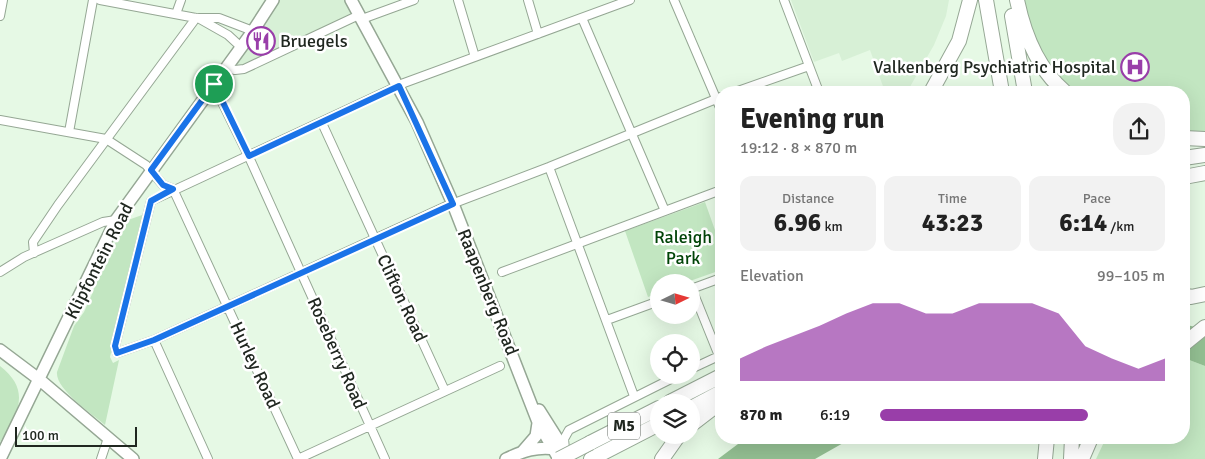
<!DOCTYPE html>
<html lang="en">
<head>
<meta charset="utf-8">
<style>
	:root { --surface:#fff; --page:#f2f2f2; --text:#222; --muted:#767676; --accent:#993ea9 }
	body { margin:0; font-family:Signika,sans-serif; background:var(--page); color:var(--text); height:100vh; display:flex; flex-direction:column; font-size:19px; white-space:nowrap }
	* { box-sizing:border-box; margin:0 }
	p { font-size:16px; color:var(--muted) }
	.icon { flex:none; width:28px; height:28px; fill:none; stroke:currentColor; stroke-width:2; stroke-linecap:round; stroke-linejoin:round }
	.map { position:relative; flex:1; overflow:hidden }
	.sheet { position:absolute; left:715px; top:86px; width:475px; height:358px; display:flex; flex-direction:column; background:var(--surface); border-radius:20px; box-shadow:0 5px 20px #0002 }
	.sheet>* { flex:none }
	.needle { width:32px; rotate:85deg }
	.buttons { position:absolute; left:650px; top:274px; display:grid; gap:10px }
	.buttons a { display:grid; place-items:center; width:50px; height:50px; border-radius:50%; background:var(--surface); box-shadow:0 5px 20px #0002; font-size:25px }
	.scale { position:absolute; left:15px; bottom:12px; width:122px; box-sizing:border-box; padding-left:5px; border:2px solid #202720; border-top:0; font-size:14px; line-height:18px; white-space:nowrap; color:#202720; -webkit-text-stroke:4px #fff; paint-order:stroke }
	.pin { position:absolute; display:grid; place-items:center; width:42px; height:42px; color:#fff; margin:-21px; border:2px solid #fff; border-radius:50%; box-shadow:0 1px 5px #0007 }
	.round { display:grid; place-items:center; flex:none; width:52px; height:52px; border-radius:20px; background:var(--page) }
	.summary { display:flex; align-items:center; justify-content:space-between; height:85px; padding:0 25px }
	h1 { font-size:28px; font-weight:800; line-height:38px }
	.stats { display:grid; grid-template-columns:repeat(3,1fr); gap:8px; height:85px; padding:5px 25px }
	.stats div { display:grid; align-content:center; border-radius:12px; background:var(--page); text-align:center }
	.stats b { font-size:25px; font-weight:800 }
	.stats small { font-size:14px; font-weight:400 }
	.stats p { font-size:14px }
	.chart { height:140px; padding:10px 25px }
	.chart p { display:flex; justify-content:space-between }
	.chart svg { width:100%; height:90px; margin-top:5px; fill:var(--accent); opacity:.7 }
	ul { padding:0 25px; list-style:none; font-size:16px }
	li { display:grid; grid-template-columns:80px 60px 1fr; align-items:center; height:38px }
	li i { height:12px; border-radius:6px; background:var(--accent) }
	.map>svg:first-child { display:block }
</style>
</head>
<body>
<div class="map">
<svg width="1205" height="459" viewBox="0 0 1205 459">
	<rect width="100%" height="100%" fill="#e6f9e5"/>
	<!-- built -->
	<path fill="#d7f0d6" d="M273 0H351L359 15 244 69 225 68Z
		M791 0H949L946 16 934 45 907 92H885L870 50 842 61 839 53 814 62Z"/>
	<!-- green -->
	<path fill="#c2e6c1" d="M1022 0H1205V134L1184 133V92H1073C1045 68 1034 34 1022 0Z
		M705 202 721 247V270L687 282H659V293L648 297 625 231Z
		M145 214 110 357 113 363 119 360 105 425C92 414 55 389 57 372L74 326 84 312 93 292 98 275 128 220Z
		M1184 358 1205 366V459H1096L1106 438H1184Z
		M0 366C31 390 19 413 0 442Z"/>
	<!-- water -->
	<path fill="#93bf92" d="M1184 324 1205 330V366L1184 358Z
		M746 438H852L815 459H718Z"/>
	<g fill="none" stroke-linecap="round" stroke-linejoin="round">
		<defs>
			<path id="street" d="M100 0 196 18H219L253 31
				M458 0 475 57
				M528 0 538 34
				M630 0 404 83 151 201 115 346 117 353 154 340 444 207 549 167 721 97
				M674 0 721 110
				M784 0 819 92
				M176 14 181 0
				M0 16 3 0
				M198 18 228 35 241 47
				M582 18 665 211
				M362 19 414 0
				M225 68 235 70 244 69 359 15
				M213 84 249 157 385 459
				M735 92 809 66
				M0 120 106 139 146 165 163 185 173 189 298 459
				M322 123 445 391
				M69 132 93 0
				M549 167 634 396
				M34 253 33 242 58 205 196 18
				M0 272 24 257 103 222 116 220
				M502 272 721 190
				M691 289 721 278
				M692 289 719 356
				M607 320 659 301
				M154 340 208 459
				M691 369 721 355
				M565 449 564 439 569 430 679 375
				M101 459 108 438
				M298 459 500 366"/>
			<path id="secondary" d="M351 0 417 122 453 204 538 422 559 459
				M0 350 40 380 133 459
				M539 410 570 459
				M523 451 536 436 538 423
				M0 459 116 220 253 31 273 0
				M506 459C523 451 537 446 556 449"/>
			<path id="highway" d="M986 0 1002 92
				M1017 0C1024 34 1038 69 1065 92
				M1012 16 1025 92
				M931 92 959 41 970 0
				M1184 138 1205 139
				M1184 158 1205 155
				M1184 177 1205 173
				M1184 295 1191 297 1205 294
				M1184 344 1205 327
				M670 402 721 376
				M691 408 721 392
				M691 425 721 402
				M590 443 659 408
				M591 459 659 424
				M662 459 679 435
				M1045 459 1047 438
				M1071 459 1072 438
				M1082 459 1091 438"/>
		</defs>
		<!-- street casing -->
		<use href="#street" stroke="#95a794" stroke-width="10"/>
		<!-- secondary casing -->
		<use href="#secondary" stroke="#95a794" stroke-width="14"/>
		<!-- highway casing -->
		<use href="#highway" stroke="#95a794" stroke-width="16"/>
		<!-- street -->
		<use href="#street" stroke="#fff" stroke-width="8"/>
		<!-- secondary -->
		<use href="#secondary" stroke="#fff" stroke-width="11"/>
		<!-- highway -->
		<use href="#highway" stroke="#fff" stroke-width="14"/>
		<defs>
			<path id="highway-bridge" d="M559 459 590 443"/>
		</defs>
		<!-- highway-bridge casing -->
		<use href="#highway-bridge" stroke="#95a794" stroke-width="16" stroke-linecap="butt"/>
		<!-- highway-bridge -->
		<use href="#highway-bridge" stroke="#fff" stroke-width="14"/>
	</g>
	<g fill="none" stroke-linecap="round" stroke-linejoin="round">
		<defs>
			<path id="route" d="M214 84 249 156 399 86 453 204 154 340 117 353 115 346 151 201 173 189 163 185 151 170Z"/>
		</defs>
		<!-- route casing -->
		<use href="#route" stroke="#fff" stroke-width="10"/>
		<!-- route -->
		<use href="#route" stroke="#1a73e8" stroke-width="6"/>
	</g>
	<!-- icons -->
	<defs>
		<symbol id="restaurant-ring" viewBox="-11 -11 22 22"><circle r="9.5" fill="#fff" stroke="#993ea9" stroke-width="1.5"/><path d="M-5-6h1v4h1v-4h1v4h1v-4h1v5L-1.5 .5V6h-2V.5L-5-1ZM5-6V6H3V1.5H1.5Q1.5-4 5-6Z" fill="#993ea9"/></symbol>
		<symbol id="hospital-ring" viewBox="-11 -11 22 22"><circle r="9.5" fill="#fff" stroke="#993ea9" stroke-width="1.5"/><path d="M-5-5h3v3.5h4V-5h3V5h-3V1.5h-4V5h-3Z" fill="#993ea9"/></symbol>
	</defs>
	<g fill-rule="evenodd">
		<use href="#restaurant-ring" x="245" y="25" width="32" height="32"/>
		<use href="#hospital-ring" x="1119" y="51" width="32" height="32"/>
	</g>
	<g text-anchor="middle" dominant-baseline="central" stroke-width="5" stroke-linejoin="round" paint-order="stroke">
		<!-- shield labels -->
		<rect fill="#fff" stroke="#636863" stroke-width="1" x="608" y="412.5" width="32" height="27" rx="4"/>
		<g font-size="16" font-weight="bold" fill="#202720">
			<text x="624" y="426">M5</text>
		</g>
		<!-- poi labels -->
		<g font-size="18" fill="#202720" stroke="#fff" text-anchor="start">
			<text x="280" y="41">Bruegels</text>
			<text x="1116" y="67" text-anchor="end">Valkenberg Psychiatric Hospital</text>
		</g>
		<!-- park labels -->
		<g font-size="18" fill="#004407" stroke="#fff">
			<text x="683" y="237">Raleigh<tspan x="683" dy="21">Park</tspan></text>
		</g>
		<!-- street labels -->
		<g font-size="18" fill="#202720" stroke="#fff">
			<text transform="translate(99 261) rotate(-63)">Klipfontein Road</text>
			<text transform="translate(488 292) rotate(68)">Raapenberg Road</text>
			<text transform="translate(402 298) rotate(65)">Clifton Road</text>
			<text transform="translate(337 353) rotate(66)">Roseberry Road</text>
			<text transform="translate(255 365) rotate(65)">Hurley Road</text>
		</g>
	</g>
</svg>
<div class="buttons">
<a><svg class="needle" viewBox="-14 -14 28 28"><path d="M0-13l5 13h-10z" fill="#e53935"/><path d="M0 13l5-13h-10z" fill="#767676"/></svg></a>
<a><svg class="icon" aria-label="locate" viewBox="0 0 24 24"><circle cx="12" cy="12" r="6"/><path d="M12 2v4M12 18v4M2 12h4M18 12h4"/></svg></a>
<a><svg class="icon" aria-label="layers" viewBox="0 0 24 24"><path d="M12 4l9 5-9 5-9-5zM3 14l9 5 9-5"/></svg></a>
</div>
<div class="scale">100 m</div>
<div class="pin" style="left:214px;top:84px;background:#1e9e55"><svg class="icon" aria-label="arrive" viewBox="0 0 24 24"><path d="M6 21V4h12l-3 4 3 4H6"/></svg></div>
<section class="sheet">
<div class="summary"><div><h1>Evening run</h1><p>19:12 · 8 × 870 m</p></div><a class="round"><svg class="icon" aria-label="share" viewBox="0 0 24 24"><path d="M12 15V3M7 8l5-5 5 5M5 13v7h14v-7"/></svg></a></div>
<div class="stats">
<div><p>Distance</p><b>6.96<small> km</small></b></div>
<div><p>Time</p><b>43:23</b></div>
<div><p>Pace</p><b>6:14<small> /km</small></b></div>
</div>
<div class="chart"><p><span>Elevation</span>99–105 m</p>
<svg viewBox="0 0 160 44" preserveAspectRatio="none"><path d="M0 44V33L10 27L20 22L30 17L40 11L50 6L60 6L70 11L80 11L90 6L100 6L110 6L120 11L130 27L140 33L150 38L160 33V44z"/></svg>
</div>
<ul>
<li><b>870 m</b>6:19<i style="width:73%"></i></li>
</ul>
</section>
</div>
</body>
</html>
